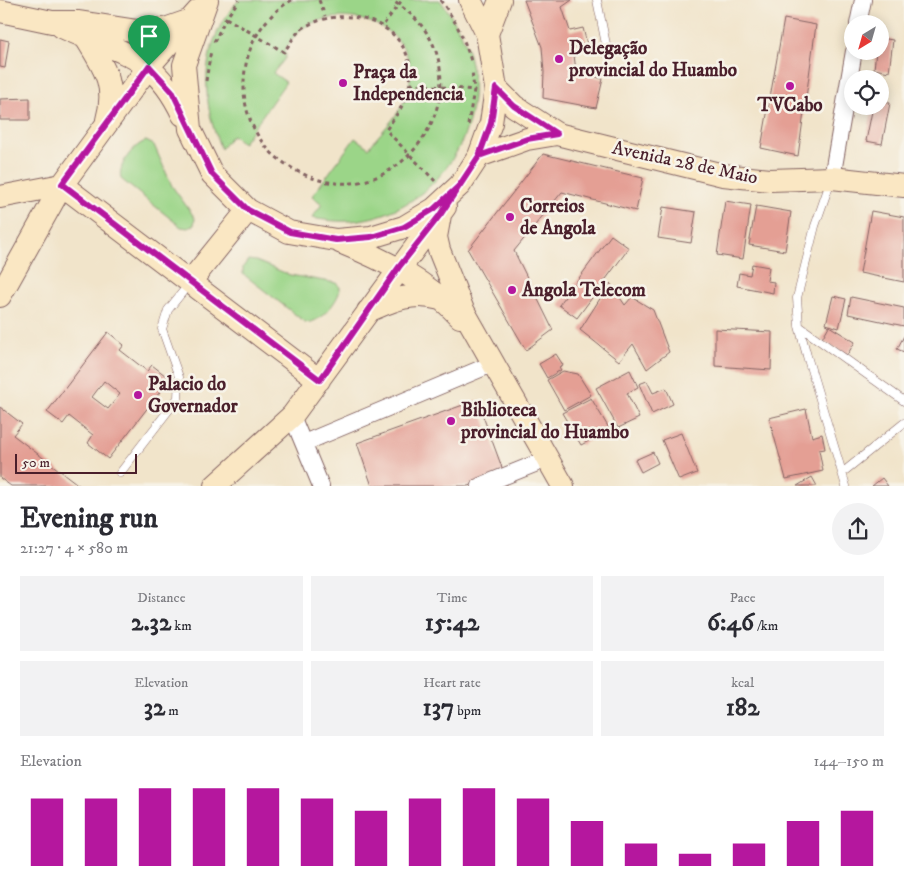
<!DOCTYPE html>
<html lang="en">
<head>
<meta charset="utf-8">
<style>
	:root { --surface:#fff; --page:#f2f2f3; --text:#2b2b33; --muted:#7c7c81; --accent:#b5179e }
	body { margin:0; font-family:"IM FELL DW Pica",serif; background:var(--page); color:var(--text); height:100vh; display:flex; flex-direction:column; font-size:19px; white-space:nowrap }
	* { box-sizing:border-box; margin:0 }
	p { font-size:16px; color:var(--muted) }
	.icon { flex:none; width:28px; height:28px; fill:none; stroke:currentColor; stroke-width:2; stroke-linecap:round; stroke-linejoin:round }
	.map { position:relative; height:486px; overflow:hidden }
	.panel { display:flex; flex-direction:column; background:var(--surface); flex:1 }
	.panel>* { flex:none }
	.needle { width:32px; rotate:217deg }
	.tools { position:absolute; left:844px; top:15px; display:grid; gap:10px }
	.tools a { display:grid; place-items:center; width:45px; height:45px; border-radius:50%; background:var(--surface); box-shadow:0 2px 12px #0003; font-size:25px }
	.scale { position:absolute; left:15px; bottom:12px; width:122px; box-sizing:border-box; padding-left:5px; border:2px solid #4a1f2b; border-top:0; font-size:14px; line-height:18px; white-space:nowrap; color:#4a1f2b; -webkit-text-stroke:4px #f7f3e8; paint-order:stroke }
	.pin { position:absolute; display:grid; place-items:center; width:42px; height:42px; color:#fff; margin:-51px -21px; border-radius:50% 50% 50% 0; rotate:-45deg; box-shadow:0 0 5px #0007 }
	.pin .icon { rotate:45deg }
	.round { display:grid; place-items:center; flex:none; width:52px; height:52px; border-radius:26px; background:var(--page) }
	.headline { display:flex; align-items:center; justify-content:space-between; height:85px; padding:0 20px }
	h1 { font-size:28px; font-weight:700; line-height:38px }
	.stats { display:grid; grid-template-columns:repeat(3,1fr); gap:8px; height:85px; padding:5px 20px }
	.stats div { display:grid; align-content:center; border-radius:0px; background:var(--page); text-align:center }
	.stats b { font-size:25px; font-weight:700 }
	.stats small { font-size:14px; font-weight:400 }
	.stats p { font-size:14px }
	.chart { height:140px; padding:10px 20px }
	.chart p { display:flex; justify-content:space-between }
	.chart svg { width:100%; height:90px; margin-top:5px; stroke:var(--accent); stroke-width:6 }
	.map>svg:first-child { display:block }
</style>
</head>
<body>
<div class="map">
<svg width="904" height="486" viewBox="0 0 904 486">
	<rect width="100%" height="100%" fill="#f7f3e8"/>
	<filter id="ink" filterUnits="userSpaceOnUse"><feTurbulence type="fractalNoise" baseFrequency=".02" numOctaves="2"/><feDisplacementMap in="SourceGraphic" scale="10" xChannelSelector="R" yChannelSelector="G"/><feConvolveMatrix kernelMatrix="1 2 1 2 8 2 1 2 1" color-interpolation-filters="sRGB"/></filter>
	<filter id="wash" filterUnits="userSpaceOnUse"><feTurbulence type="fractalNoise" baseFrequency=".0096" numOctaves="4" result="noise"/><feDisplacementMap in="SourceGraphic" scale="20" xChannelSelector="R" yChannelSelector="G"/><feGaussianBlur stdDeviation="1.12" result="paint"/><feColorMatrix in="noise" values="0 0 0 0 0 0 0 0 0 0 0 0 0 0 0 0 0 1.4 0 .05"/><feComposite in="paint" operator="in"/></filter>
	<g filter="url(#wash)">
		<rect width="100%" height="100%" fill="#f1e4ca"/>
		<!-- green -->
		<path fill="#9bd588" stroke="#727a5a" d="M239 0H440C454 19 467 40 471 64 485 135 435 206 365 219 347 223 329 221 312 218L322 204 312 196 355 138 369 148C384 127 404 113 409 86 421 25 342 0 300 30 298 32 284 50 284 52 284 53 286 54 286 55 286 59 276 69 273 73L286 82 243 143 232 135 221 149C200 98 199 44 239 0Z
			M146 141 154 145 172 186 195 218 194 225 188 228 181 227 121 179C117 166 133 145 146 141Z
			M248 260 256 261 290 275 336 283 340 287C341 299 318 326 305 322L243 274V267Z"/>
		<g id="blocks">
			<!-- building -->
			<path fill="#e49f94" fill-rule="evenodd" d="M524 0H572L562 7 570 31 583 28 587 44 573 47 576 71 603 79 596 108 543 98 544 72 542 47Z
				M784 19 816 25 798 156 761 148Z
				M880 38 893 40 889 72 874 69 876 51H880Z
				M0 39 9 41 5 68 0 67Z
				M30 98V120H0V99Z
				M880 102 890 103 882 144 866 141 873 106H880Z
				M543 154 643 178 636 211 562 192 514 251 553 330 526 350 468 250Z
				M725 201 751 205 743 259 717 255Z
				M756 206 791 212 785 251 749 245Z
				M663 207 696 212 691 243 658 238Z
				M871 211 904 217V282L860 273Z
				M611 235 629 248 577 318 559 305Z
				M752 264 769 267 767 281 774 282 773 293 737 286 739 273 750 275Z
				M610 283 625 305 632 297 653 310 669 352 647 369 633 344 619 361 580 330Z
				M833 296 846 299 839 328 826 324Z
				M851 297 904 308V326L848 314Z
				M829 326 855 342 847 355 821 340Z
				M715 329 772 332 771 370 715 366Z
				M108 332 124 345 120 350 147 371 152 365 170 379 108 459 88 443 93 435 69 416 63 424 47 412ZM104 381 120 394 108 409 92 397Z
				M904 336V352L897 349Z
				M556 354 563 365 559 367 561 370 547 378 539 364Z
				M630 370 638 387 627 393 639 418 618 428 596 388Z
				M563 371 578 374 591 395 564 410 547 380Z
				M647 381 653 393 666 388 673 404 652 414 639 384Z
				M591 398 610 430 581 445 562 413Z
				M477 400 504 473 468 486H372L357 443Z
				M0 407 22 424 13 435 80 486H11L0 478Z
				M806 409 812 437 822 434 825 449 819 450 823 471 786 479 769 418Z
				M681 433 697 473 679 480 662 440Z
				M653 452 658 463 641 472 635 460Z
				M812 477 817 486H797Z
				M882 478 888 486H872Z"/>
		</g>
	</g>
	<g filter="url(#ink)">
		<use href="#blocks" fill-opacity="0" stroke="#846463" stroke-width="1"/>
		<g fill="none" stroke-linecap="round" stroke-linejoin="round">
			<defs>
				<path id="lane" d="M597 0 608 54
					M831 180 815 226 797 298 799 326 807 356 846 486
					M799 326 904 401
					M120 473 178 398 179 377 162 329 168 310 189 284
					M842 473 904 423"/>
				<path id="street" d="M858 24 863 0
					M832 178 854 51
					M292 416 321 486
					M304 443 492 364
					M480 486 547 459"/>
				<path id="secondary" d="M207 0 184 65 190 129 212 174 248 210 289 232 336 240 371 237 404 227 434 209 460 185 479 156 491 123 496 88 487 34 470 0
					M0 11 52 22H79L144 32 168 28 188 21
					M62 27C119 54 153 51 183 115
					M487 34 500 0
					M86 38C104 68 117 84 107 120
					M496 88 514 106 557 134 723 175 770 180 832 178 904 186
					M479 156 527 139 557 134
					M62 185 319 380
					M0 197 62 185
					M440 215 436 237 439 250 463 310 563 486
					M340 242C385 260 427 281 460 317
					M190 282 248 210
					M0 296 62 185 149 66 198 11
					M368 311C393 300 413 291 440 299
					M215 486 292 416 445 207"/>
			</defs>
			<!-- lane casing -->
			<use href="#lane" stroke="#846463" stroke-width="9"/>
			<!-- street casing -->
			<use href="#street" stroke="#846463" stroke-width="18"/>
			<!-- secondary casing -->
			<use href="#secondary" stroke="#846463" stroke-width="24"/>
			<!-- path -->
			<path stroke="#846463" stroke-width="3" stroke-dasharray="4 4" stroke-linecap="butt" d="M292 0C260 18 243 52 244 88 244 115 258 144 280 160 395 247 509 68 391 0
				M319 0 325 16
				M440 0C455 19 464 38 471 61
				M226 18 284 52C289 45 294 36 300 30 343 0 416 22 410 82 408 101 396 115 386 130L435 181
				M384 24 402 0
				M214 42 226 18 239 0
				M206 81 211 50
				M410 84 475 90
				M468 125 474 90 472 70"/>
			<!-- lane -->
			<use href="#lane" stroke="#fff" stroke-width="8"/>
			<!-- street -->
			<use href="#street" stroke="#fff" stroke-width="16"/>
			<!-- secondary -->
			<use href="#secondary" stroke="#fae7c3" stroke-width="22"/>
		</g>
	</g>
	<g fill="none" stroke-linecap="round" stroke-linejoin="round" filter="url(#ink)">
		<defs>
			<path id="route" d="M149 66 172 91 212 174 248 210 290 232 336 240 371 237 404 227 434 209 460 185 479 156 527 139 557 134 514 106 496 88 491 123 479 156 440 215 399 267 320 380 62 184 149 66"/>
		</defs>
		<!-- route casing -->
		<use href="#route" stroke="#fff" stroke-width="10"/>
		<!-- route -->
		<use href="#route" stroke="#b5179e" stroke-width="6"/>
	</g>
	<!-- markers -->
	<g fill="#b5179e" stroke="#f7f3e8" stroke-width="2">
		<circle cx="559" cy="59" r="5"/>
		<circle cx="343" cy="83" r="5"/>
		<circle cx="790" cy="86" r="5"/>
		<circle cx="510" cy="217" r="5"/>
		<circle cx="512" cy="290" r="5"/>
		<circle cx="138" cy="395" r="5"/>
		<circle cx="451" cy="421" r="5"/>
	</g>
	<g text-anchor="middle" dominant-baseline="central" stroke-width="5" stroke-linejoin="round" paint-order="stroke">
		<!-- poi labels -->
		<g font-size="19" font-weight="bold" fill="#4a1f2b" stroke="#f7f3e8" text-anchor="start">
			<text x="569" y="48">Delegação<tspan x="569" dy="22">provincial do Huambo</tspan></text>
			<text x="353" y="72">Praça da<tspan x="353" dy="22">Independencia</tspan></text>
			<text x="790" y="105" text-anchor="middle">TVCabo</text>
			<text x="520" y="206">Correios<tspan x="520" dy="22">de Angola</tspan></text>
			<text x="522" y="290">Angola Telecom</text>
			<text x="148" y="384">Palacio do<tspan x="148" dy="22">Governador</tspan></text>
			<text x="461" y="410">Biblioteca<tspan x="461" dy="22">provincial do Huambo</tspan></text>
		</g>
		<!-- street labels -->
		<g font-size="19" fill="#4a1f2b" stroke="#f7f3e8">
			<text transform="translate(685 163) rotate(12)">Avenida 28 de Maio</text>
		</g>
	</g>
</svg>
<div class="tools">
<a><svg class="needle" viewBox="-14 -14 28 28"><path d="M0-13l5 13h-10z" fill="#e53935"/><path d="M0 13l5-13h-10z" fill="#7c7c81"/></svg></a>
<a><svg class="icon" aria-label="locate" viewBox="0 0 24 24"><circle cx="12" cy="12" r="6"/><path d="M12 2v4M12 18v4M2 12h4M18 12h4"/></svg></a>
</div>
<div class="scale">50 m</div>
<div class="pin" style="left:149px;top:66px;background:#1e9e55"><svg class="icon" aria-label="arrive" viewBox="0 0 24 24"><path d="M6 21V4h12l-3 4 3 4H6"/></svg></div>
</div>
<section class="panel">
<div class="headline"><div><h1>Evening run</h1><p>21:27 · 4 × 580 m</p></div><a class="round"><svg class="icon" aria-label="share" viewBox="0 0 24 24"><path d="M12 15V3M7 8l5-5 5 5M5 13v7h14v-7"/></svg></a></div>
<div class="stats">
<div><p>Distance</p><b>2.32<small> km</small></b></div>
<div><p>Time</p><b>15:42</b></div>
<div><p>Pace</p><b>6:46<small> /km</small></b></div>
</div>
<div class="stats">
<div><p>Elevation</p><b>32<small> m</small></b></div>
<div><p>Heart rate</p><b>137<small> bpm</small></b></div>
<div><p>kcal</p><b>182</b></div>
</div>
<div class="chart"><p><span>Elevation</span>144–150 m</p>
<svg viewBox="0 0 160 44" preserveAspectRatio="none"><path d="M5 44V11M15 44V11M25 44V6M35 44V6M45 44V6M55 44V11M65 44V17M75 44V11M85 44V6M95 44V11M105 44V22M115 44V33M125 44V38M135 44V33M145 44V22M155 44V17"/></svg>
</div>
</section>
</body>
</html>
